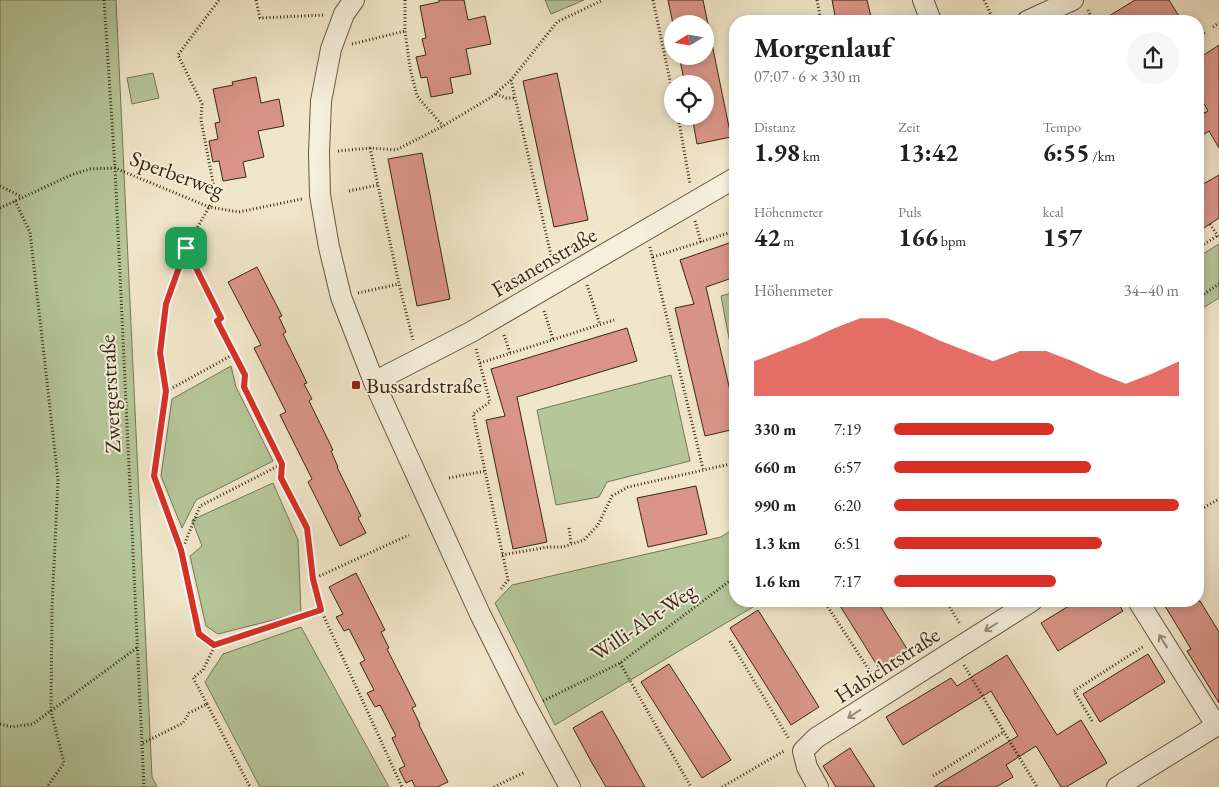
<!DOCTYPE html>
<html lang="de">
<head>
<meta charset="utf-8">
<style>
	:root { --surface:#fff; --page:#f6f6f6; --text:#202124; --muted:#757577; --accent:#d93025 }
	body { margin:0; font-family:"EB Garamond",serif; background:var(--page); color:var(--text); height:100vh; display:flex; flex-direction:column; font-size:19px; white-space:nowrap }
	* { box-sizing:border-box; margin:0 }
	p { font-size:16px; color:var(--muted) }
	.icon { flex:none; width:28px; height:28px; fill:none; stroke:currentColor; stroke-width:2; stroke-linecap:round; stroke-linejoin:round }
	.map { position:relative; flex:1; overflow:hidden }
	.sheet { position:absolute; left:729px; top:15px; width:475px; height:592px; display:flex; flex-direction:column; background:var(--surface); border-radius:20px; box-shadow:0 2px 8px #0003 }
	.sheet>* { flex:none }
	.needle { width:32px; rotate:259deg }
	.buttons { position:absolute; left:664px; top:15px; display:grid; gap:10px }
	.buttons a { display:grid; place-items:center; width:50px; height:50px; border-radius:50%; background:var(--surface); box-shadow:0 2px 8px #0003; font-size:25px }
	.pin { position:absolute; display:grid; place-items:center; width:42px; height:42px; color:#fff; margin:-21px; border-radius:10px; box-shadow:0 2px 8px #0006 }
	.round { display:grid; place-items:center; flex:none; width:52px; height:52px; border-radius:26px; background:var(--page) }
	.summary { display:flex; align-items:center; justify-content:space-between; height:85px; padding:0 25px }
	h1 { font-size:28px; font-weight:700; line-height:38px }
	.figures { display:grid; grid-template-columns:repeat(3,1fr); gap:8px; height:85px; padding:5px 25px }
	.figures div { display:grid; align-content:center }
	.figures b { font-size:25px; font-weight:700 }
	.figures small { font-size:14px; font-weight:400 }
	.figures p { font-size:14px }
	.chart { height:140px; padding:10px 25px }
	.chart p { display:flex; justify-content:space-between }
	.chart svg { width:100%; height:90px; margin-top:5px; fill:var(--accent); opacity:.7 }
	ul { padding:0 25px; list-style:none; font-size:16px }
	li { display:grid; grid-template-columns:80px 60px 1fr; align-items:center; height:38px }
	li i { height:12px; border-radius:6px; background:var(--accent) }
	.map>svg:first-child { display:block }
</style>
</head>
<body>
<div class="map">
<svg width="1219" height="787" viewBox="0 0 1219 787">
	<rect width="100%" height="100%" fill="#f0e6c9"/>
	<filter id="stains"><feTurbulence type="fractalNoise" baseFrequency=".004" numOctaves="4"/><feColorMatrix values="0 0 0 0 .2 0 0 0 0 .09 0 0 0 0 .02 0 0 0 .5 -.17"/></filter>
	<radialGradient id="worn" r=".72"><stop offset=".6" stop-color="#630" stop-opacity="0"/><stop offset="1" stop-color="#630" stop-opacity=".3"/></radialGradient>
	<!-- green -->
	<path fill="#b5c69a" stroke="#777656" d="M0 0H116L152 777 157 787H0Z
		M545 0H584L551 14Z
		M153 73 159 98 132 104 127 78Z
		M1219 244V298L1198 311V257Z
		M735 292V370L721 296Z
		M231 366 236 387 273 461 196 500 182 528 161 476 172 399Z
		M671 375 690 461 607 482 599 497 556 505 537 410Z
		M273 483 298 540 301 613 218 634 206 626 190 556 202 546 192 520Z
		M735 528V601H763L555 725 495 603 512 585 721 537Z
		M301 627 389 787H260L205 682 223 654Z"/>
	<!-- building -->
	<path fill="#da9588" stroke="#392713" d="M439 0H464L468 20 485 16 491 44 466 49 471 74 450 78 453 93 431 97 427 77 421 78 416 57 426 55 422 39 426 38 420 6 439 2Z
		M668 0H703L708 24H673Z
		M832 0H867L872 21H836Z
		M1135 0H1169L1182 21H1101Z
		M712 44 731 137 697 144 692 116H705V84H685L679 56H705V45Z
		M1219 45V148L1209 131 1198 138V117L1208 111 1198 93V59Z
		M557 73 588 220 554 227 523 81Z
		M256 77 261 103 279 99 284 126 258 131 264 157 243 162 246 177 223 181 219 161 213 162 209 141 218 139 215 123 220 122 213 89 233 85 232 82Z
		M422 153 450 299 417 306 388 159Z
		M1219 175V218L1198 232V187Z
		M735 241V277L706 287 735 412V429L705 436 675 308 694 304 680 260Z
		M257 267 282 316 279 317 286 332 283 334 307 383 304 384 312 399 309 401 333 450 331 451 338 467H337L361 516 358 518 366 533 340 546 308 482 312 479 280 415 286 412 254 348 261 345 228 282Z
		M627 328 637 361 517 397 547 542 513 549 486 420 505 416 491 369Z
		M696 486 707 534 648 547 637 498Z
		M356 573 385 630 381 632 389 648 387 649 416 706 412 708 420 724 419 725 448 782 437 787H415L412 780 406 783 399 769 405 766 392 738 396 736 380 705 375 707 367 693 374 690 360 663 365 660 349 629 344 631 336 617 343 614 329 587Z
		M837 601H877L909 652 880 670Z
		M1077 601H1117L1123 611 1058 651 1041 623Z
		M1162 601H1200L1219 632V703L1187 651 1191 649Z
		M758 610 819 707 791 725 730 628Z
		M1148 654 1165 682 1100 722 1083 694Z
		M1007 655 1057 735 1081 720 1107 763 1066 787H1061L1036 746 1006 765 1013 777 996 787H934L1018 736 991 691 903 745 886 717 951 678 957 686Z
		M669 664 731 760 702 778 641 682Z
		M602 711 622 746 645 787H606L592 763 573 728Z
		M850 748 860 764 875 787H836L823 766Z"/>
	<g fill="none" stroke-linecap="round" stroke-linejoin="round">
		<defs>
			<path id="street" d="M354 0 344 14 331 49 321 101 319 153 320 195 329 247 341 297 374 382 480 614 527 708 570 787
				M923 0 931 21
				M1027 21 1073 0
				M374 382 471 332 735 178
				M1138 601 1216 725
				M818 787 807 767 803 751 816 738 1032 601
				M1117 787 1219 724"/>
		</defs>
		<!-- street casing -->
		<use href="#street" stroke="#675740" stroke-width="22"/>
		<!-- path -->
		<path stroke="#392713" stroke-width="3" stroke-dasharray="1 2.5" stroke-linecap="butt" d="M104 0 115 168 144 787
			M256 0 260 18 324 15
			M405 0V31L410 68 417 96 443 126
			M653 0 672 90
			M817 0 821 21
			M984 0 994 21
			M1088 10 1093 21
			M1213 27 1219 23
			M1198 37 1205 32
			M352 44 405 31
			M511 80 553 264
			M496 94 506 98H516
			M1198 100 1205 113
			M678 116 690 184
			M370 148 399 284 413 340
			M338 151 370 148 396 150 443 126 493 96 511 80 557 22 603 0
			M0 186 22 197
			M349 191 378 185
			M15 201 30 232 58 479 52 607 51 711 64 763 47 787
			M0 208 71 175 90 169 115 168 209 207 239 212 302 199
			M695 221 701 243
			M1210 224 1219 238
			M650 247 703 469
			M187 248 221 318 217 321 245 375 244 387 282 464 281 477 307 529 313 579 321 610 402 787
			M1198 248 1217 236
			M653 257 735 231
			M587 285 600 325
			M358 293 399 284
			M1198 298 1219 284
			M544 311 553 339
			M504 335 510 353
			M476 349 490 402 473 414 508 580 501 589
			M480 363 614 320
			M167 391 234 354
			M449 478 485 471
			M1198 511 1219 499
			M569 528 571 544
			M182 550 200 506 282 464
			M502 555 548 547H563L584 540 598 525 612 496 628 487 735 463
			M313 579 409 535
			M824 601 875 679
			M946 601 960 624
			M730 641 789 739
			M215 645 321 610
			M620 663 691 787
			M964 665 1037 787
			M543 701 620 663 735 577
			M207 704 250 787
			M1092 721 1074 691 1144 646
			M0 724 12 727 33 724 138 647
			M143 743 183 723 189 713 207 704 193 678 203 670 215 645 199 634 181 550 154 476 167 391 160 353 166 303 186 248 209 207 216 198 201 120 202 104 178 55 219 0
			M933 776 1004 732
			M494 787 525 772
			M722 787 784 751"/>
		<!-- street -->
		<use href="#street" stroke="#f5efdc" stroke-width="20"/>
	</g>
	<!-- one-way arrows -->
	<defs><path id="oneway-shaft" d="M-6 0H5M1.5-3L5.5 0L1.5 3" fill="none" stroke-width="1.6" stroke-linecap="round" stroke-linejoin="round" transform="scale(1.25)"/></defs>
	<g stroke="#978b78">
		<use href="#oneway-shaft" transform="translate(991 627) rotate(148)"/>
		<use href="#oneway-shaft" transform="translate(1163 641) rotate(-122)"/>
		<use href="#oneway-shaft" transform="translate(854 714) rotate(147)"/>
	</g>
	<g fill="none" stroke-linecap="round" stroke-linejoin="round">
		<defs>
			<path id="route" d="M186 248 221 318 217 321 245 375 244 387 282 464 281 478 307 528 313 579 321 610 214 645 199 634 181 550 154 476 166 391 160 353 166 304Z"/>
		</defs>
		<!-- route casing -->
		<use href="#route" stroke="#fff" stroke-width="10"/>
		<!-- route -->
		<use href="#route" stroke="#d93025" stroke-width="6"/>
	</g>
	<!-- markers -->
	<rect fill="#8f2418" stroke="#f5efdc" stroke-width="2" x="351" y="380" width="10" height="10" rx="2.5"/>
	<g text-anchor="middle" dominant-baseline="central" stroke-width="4" stroke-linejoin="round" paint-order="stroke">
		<!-- street labels -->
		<g font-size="22" fill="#392713" stroke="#f5efdc">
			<text transform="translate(177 174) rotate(20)">Sperberweg</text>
			<text transform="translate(544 262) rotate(-30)">Fasanenstraße</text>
			<text transform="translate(110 394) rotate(-93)">Zwergerstraße</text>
			<text transform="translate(643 622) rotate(-34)">Willi-Abt-Weg</text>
			<text transform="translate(887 665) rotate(-33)">Habichtstraße</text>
		</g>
		<!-- poi labels -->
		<g font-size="22" fill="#392713" stroke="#f5efdc" text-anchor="start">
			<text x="366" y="385">Bussardstraße</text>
		</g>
	</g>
	<rect width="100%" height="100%" filter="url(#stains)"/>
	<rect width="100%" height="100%" fill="url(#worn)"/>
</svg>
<div class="buttons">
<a><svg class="needle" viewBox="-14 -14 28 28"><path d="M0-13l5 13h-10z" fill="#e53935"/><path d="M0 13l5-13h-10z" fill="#757577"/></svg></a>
<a><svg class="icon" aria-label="locate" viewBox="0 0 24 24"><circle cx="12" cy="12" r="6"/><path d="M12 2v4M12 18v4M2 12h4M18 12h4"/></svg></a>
</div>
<div class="pin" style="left:186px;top:248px;background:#1e9e55"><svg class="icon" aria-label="arrive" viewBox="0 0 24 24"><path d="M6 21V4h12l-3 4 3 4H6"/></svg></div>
<section class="sheet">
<div class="summary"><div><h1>Morgenlauf</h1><p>07:07 · 6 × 330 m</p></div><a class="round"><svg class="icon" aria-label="share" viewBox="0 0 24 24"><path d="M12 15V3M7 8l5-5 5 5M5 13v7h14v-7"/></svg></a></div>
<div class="figures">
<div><p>Distanz</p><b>1.98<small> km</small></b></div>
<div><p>Zeit</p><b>13:42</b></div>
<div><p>Tempo</p><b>6:55<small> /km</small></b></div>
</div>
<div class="figures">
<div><p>Höhenmeter</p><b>42<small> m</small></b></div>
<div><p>Puls</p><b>166<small> bpm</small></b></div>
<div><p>kcal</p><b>157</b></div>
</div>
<div class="chart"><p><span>Höhenmeter</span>34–40 m</p>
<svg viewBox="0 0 160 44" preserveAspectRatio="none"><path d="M0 44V27L10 22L20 17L30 11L40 6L50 6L60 11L70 17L80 22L90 27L100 22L110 22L120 27L130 33L140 38L150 33L160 27V44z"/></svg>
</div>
<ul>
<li><b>330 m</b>7:19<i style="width:56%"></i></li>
<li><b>660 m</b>6:57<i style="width:69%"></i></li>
<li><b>990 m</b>6:20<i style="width:100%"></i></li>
<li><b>1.3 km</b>6:51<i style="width:73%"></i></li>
<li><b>1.6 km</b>7:17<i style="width:57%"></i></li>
</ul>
</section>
</div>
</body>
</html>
